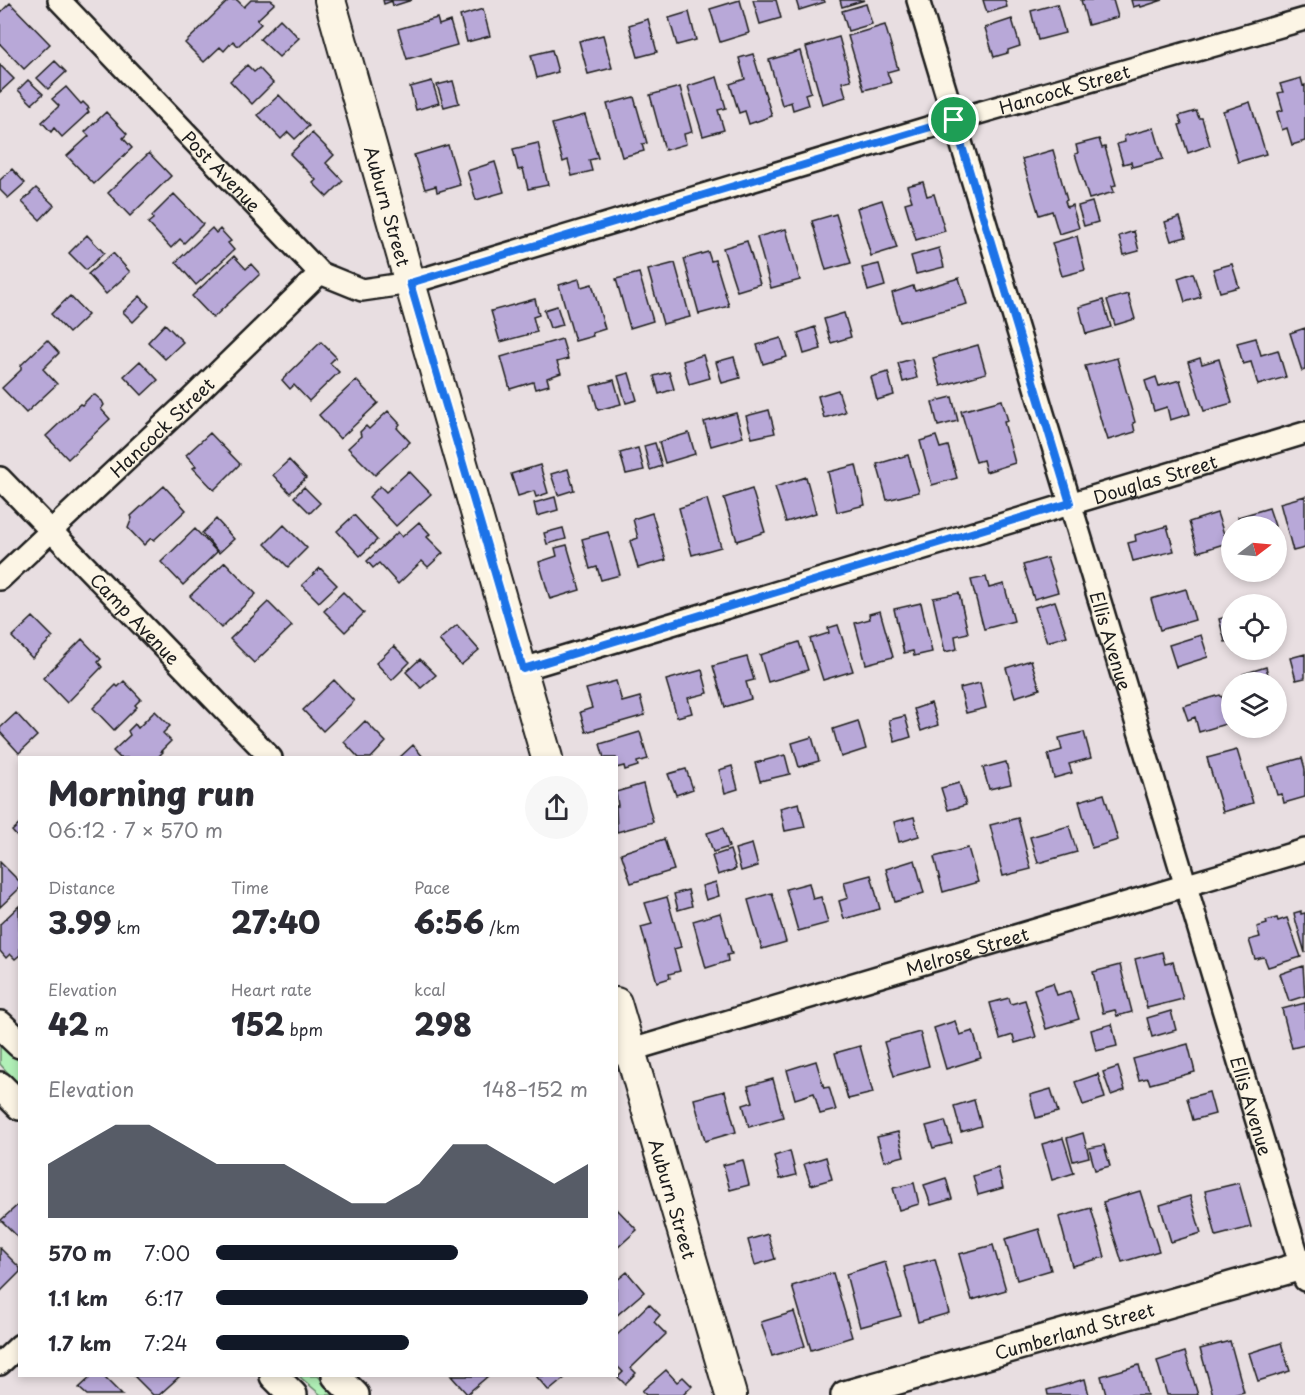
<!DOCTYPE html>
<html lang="en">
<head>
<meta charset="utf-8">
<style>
	:root { --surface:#fff; --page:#f7f7f7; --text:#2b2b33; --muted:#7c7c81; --accent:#111827 }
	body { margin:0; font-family:"Playpen Sans",sans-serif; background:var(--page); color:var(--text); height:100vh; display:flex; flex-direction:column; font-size:22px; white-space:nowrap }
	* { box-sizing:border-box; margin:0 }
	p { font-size:20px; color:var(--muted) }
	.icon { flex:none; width:33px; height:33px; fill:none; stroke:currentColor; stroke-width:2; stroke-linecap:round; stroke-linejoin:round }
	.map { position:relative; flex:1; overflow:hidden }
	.panel { position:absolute; left:18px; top:756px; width:600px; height:621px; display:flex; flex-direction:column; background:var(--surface); border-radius:0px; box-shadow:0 3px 9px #0003 }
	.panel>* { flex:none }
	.needle { width:39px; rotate:74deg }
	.controls { position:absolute; left:1221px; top:516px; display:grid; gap:12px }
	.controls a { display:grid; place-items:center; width:66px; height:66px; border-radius:50%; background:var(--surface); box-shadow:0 3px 9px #0003; font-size:30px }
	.pin { position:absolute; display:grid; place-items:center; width:51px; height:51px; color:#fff; margin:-26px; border:3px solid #fff; border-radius:50%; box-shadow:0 2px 6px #0007 }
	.round { display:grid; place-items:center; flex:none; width:63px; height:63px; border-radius:32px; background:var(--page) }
	.head { display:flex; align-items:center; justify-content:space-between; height:102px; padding:0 30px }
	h1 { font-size:33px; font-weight:800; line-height:45px }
	.stats { display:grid; grid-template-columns:repeat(3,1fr); gap:9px; height:102px; padding:6px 30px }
	.stats div { display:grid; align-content:center }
	.stats b { font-size:30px; font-weight:800 }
	.stats small { font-size:16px; font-weight:400 }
	.stats p { font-size:16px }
	.chart { height:168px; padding:12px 30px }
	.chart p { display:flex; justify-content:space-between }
	.chart svg { width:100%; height:108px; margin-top:6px; fill:var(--accent); opacity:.7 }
	ul { padding:0 30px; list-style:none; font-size:20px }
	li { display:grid; grid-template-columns:96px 72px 1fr; align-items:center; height:45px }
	li i { height:15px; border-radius:8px; background:var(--accent) }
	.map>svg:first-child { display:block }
</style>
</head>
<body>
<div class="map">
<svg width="1305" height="1395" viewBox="0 0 1305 1395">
	<rect width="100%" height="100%" fill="#e8dee1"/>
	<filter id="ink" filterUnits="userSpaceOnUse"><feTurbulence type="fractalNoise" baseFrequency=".0167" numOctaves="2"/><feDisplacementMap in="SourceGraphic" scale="12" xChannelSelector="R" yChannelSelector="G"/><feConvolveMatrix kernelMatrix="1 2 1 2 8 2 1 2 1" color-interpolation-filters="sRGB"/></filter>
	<g filter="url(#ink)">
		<!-- green -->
		<path fill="#b1f0b7" stroke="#66866a" stroke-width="1.5" d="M0 1039 19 1059V1085L0 1064Z
			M299 1376H318L336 1395H321Z"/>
		<!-- building -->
		<path fill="#b8a8d8" stroke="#1c1c1c" stroke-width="1.5" d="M229 0H237L244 7 251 0H271L275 3 257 20 261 24 238 46 233 41 224 51 220 47 204 62 185 43Z
			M383 0H412L393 6 392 1 384 4Z
			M740 0 749 33 720 42 710 9Z
			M753 0H776L781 18 760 24Z
			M796 0H824L825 2 799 10Z
			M840 0H865L842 7Z
			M983 0H1005L1007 7 987 13Z
			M1081 0H1113L1118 17 1088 25Z
			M1131 0H1163L1141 7 1140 5 1133 7Z
			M10 3 50 44 24 69 0 44V13Z
			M866 4 872 24 848 31 842 11Z
			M1057 4 1065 33 1038 40 1031 11Z
			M483 9 490 36 467 42 460 16Z
			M689 12 696 40 677 45 669 18Z
			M437 18 439 25 450 21 457 45 407 59 398 29Z
			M280 19 299 38 279 57 260 39Z
			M648 19 657 52 638 57 629 25Z
			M1012 19 1020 46 1008 50V53L994 57 985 28Z
			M885 25 898 69 887 72 891 83 864 90 848 36Z
			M603 35 612 68 588 74 579 41Z
			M839 37 851 80 842 82 846 97 822 104 806 47Z
			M552 50 558 72 537 78 531 55Z
			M800 51 811 92 805 94 808 105 793 110 791 102 782 105 769 60Z
			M753 54 772 116 749 124 745 111 739 113 730 84 745 79 739 58Z
			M55 61 66 72 48 89 37 78Z
			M0 65 14 79 0 92Z
			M247 65 254 72 259 68 273 83 252 104 230 81Z
			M717 77 726 108 718 110 724 130 703 136 688 86Z
			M1301 78 1303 86 1305 85V141L1292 145 1287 128 1282 130 1277 112 1283 110 1278 93 1283 92 1280 84Z
			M28 80 43 94 32 104 18 90Z
			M432 81 439 103 416 110 410 87Z
			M453 81 459 103 444 107 437 85Z
			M66 87 81 104 83 102 89 108 87 110 89 112 62 137 54 128 51 132 42 122 59 106 52 99Z
			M680 87 692 132 684 134 686 144 665 150 650 95Z
			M279 95 309 126 295 139 288 132 281 139 258 115Z
			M634 97 647 143 642 144 644 151 622 157 607 104Z
			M1250 102 1266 154 1238 162 1223 111Z
			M1196 111 1199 118H1202L1210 145 1188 153 1179 125 1182 124 1179 116Z
			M106 112 127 134 123 138 132 148 94 184 67 156 89 136 85 132Z
			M585 115 598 158 589 160 592 171 572 176 568 160 563 162 552 124Z
			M1154 128 1163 159 1132 167 1131 162 1123 164 1117 144 1125 142 1124 136Z
			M312 133 334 155 326 163 343 181 327 197 313 183 316 180 290 154Z
			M1099 139 1102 148 1105 147 1116 185 1112 186 1114 192 1089 199 1075 154 1078 153 1076 145Z
			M538 143 548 185 528 189 523 169 518 170 513 149Z
			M448 145 460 185 437 192 436 186 425 189 414 155Z
			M1053 150 1067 200 1065 201 1067 207 1072 205 1079 228 1059 234 1052 211 1039 215 1022 159Z
			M149 153 171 176 130 216 108 193Z
			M495 162 504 192 476 200 467 171Z
			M12 169 25 183 8 198 0 190V180Z
			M923 182 927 196 934 194 945 231 916 240 905 203 912 201 907 186Z
			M36 188 54 205 40 220 22 202Z
			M174 194 203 224 184 243 180 239 171 248 148 223 153 219 152 216Z
			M882 200 897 248 871 256 857 208Z
			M1092 202 1098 222 1084 226 1078 206Z
			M836 214 851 263 826 270 812 221Z
			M1180 217 1186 237 1171 241 1165 222Z
			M212 228 216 233 220 229 231 241 228 243 234 250 196 285 176 262Z
			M786 229 800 280 771 288 757 237Z
			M1134 231 1139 251 1124 255 1119 236Z
			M87 235 104 253 86 270 69 253Z
			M1077 236 1085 270 1062 276 1052 243Z
			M747 241 760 284 737 291 723 248Z
			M939 248 944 267 916 274 911 256Z
			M708 252 711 261 715 260 729 306 699 314 684 259Z
			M113 253 130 272 106 294 88 274Z
			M234 256 246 269 251 264 260 274 213 318 192 296Z
			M675 263 690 317 663 324 648 270Z
			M879 264 885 286 868 291 862 268Z
			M1232 264 1239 287 1220 292 1213 269Z
			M639 273 653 321 630 328 616 279Z
			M1193 273 1201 297 1185 302 1178 278Z
			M959 278 967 304 900 322 892 293 913 286 915 291Z
			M579 279 581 287 592 284 605 329 592 333 593 336 575 341 559 285Z
			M1128 294 1135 319 1115 325 1107 300Z
			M70 296 88 315 69 333 51 314Z
			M140 296 149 306 133 322 123 312Z
			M535 299 539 315 533 317 537 332 500 342 491 311Z
			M1103 300 1111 327 1086 334 1079 307Z
			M557 306 563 325 550 328 544 310Z
			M844 313 851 337 831 343 824 319Z
			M165 324 183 342 165 359 148 342Z
			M815 327 821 349 804 354 798 333Z
			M1305 328V370L1302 371 1290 333Z
			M781 338 787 357 763 364 757 345Z
			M1256 338 1261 355 1278 350 1286 377 1258 385 1251 362 1243 364 1237 343Z
			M562 339 568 359 557 362 561 373 547 378 549 385 535 389 533 382 510 389 501 357Z
			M47 340 59 353 43 369 57 384 26 413 2 388 21 370V365Z
			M321 342 336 357 330 363 339 372 309 401 294 385 290 389 282 380Z
			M978 345 986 373 941 386 933 358Z
			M703 355 710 378 689 384 683 361Z
			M734 357 740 378 722 383 716 362Z
			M1117 358 1135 422 1133 423 1135 432 1108 440 1105 430 1104 431 1085 366Z
			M1200 358 1202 364 1219 359 1232 403 1204 411 1188 362Z
			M912 359 917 378 903 382 898 363Z
			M140 361 158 380 142 395 124 376Z
			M669 372 674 389 659 394 654 376Z
			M888 372 894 395 877 400 871 377Z
			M629 373 637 400 626 403 618 376Z
			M1156 377 1159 386 1180 380 1190 414 1170 420 1167 407 1154 411 1145 381Z
			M356 380 378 403 340 439 319 415Z
			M614 380 621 404 598 410 591 386Z
			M838 390 845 412 824 418 818 396Z
			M95 395 102 401 104 405 101 409 110 419 68 459 46 436 80 404 82 405 91 396Z
			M952 397 958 421 938 426 932 402Z
			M1002 400 1008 421 1004 422 1015 463 986 472 983 460 976 462 961 411Z
			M769 410 775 433 752 438 746 416Z
			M388 411 400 424 397 428 410 442 375 475 348 448 361 436 360 432 366 426 369 429Z
			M736 413 743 437 711 446 704 422Z
			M210 433 240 464 214 490 193 468 196 466 186 455Z
			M689 433 695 454 665 463 659 442Z
			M936 436 940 448 948 446 957 478 932 485 920 441Z
			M655 443 662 466 650 470 644 446Z
			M638 448 644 470 626 474 620 453Z
			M908 455 919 492 887 500 877 464Z
			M289 460 306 478 290 493 273 475Z
			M540 465 548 493 536 497 534 491 518 496 511 474Z
			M856 465 865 505 837 512 828 472Z
			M568 469 574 490 558 495 551 474Z
			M409 471 431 494 396 526 369 497 380 486 386 492Z
			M806 477 816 513 786 522 775 487Z
			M164 486 186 510 154 540 151 538 144 545 128 528 132 518 131 516Z
			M304 487 320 503 310 513 294 497Z
			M752 489 765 532 737 541 724 498Z
			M1305 496V548L1293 551 1280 503Z
			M555 497 558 510 537 516 534 503Z
			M707 499 721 547 692 555 679 508Z
			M1269 508 1275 526H1232L1240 524 1238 517Z
			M652 513 666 560 638 568 630 541 638 538 633 519Z
			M1217 513 1227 543 1198 552 1189 522Z
			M354 515 377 540 360 556 337 531Z
			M216 519 234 539 219 553 202 533Z
			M419 522 430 534 427 537 443 553 428 567 422 561 398 584 379 563 373 568 367 561 398 532 402 537Z
			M284 525 307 548 288 567 265 544Z
			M1167 526 1174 551 1133 561 1128 543 1136 541 1135 535Z
			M563 528 566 539 547 544 544 533Z
			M195 529 217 552 183 585 161 562Z
			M608 532 620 575 601 580 597 567 590 569 582 539Z
			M567 545 580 590 550 599 539 562 557 556 555 548Z
			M1047 558 1058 592 1034 599 1023 565Z
			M225 562 256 594 221 628 190 596Z
			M320 568 337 585 319 602 302 585Z
			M986 577 989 588 1004 584 1014 621 984 629 971 580Z
			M1186 589 1195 620 1160 630 1151 599Z
			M343 592 364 613 345 632 324 611Z
			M959 593 968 633 955 636 957 649 945 652 933 598Z
			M1055 601 1067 636 1047 642 1035 607Z
			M268 602 292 626 254 663 230 639Z
			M921 603 932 652 914 656 913 651 904 653 894 609Z
			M880 611 893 657 866 664 855 623 870 619 869 614Z
			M1232 615V641L1225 642 1219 619Z
			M33 617 53 637 32 658 12 637Z
			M457 625 479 650 461 665 439 640Z
			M838 625 853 671 823 680 810 639 829 633 828 628Z
			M1201 635 1208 657 1176 667 1169 645Z
			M82 639 101 659 98 662 102 667 67 703 43 678Z
			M799 642 808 670 768 682 760 655Z
			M394 646 410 662 392 680 376 663Z
			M1305 654V678L1296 680 1290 658Z
			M747 657 754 680 746 682 751 699 725 707 713 666Z
			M420 659 436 675 421 688 406 672Z
			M1031 660 1040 689 1015 697 1006 668Z
			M1266 667 1270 682H1245L1243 674Z
			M702 670 708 693 688 698 692 713 677 717 666 680Z
			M334 680 354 701 323 731 303 710Z
			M124 681 141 699 135 705 137 707 114 730 93 708 116 685 118 687Z
			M616 681 622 702 640 697 645 715 586 732 580 712 592 708 586 689Z
			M980 683 986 708 966 713 960 688Z
			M1220 695 1224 700 1232 697V722L1199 732 1195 717 1188 720 1183 706Z
			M931 703 938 725 921 731 914 709Z
			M155 711 170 726 163 733 171 741 161 751 163 752 157 758H120L113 751 130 735 128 731 135 724 138 728Z
			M16 713 37 736 19 753 0 732V728Z
			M905 716 911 737 895 742 889 720Z
			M365 721 386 742 371 758H359L344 742Z
			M858 721 866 749 841 757 833 729Z
			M640 732 648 759 637 762 638 766 625 770 624 766 616 768V758H604L600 744Z
			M1084 732 1091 758 1069 764 1072 773 1054 778 1048 754 1062 750 1059 738Z
			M812 737 819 761 799 767 792 743Z
			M413 745 424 758H399Z
			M1237 750 1253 803 1223 812 1207 758Z
			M785 755 790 774 760 781 755 763Z
			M1302 758 1305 769V797L1284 803 1282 794 1277 795 1269 767Z
			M1006 762 1011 784 989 789 983 768Z
			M732 766 738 789 725 793 719 770Z
			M686 769 693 789 676 795 668 774Z
			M959 783 966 805 948 810 941 788Z
			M643 784 653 822 617 832 616 806H618L616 792Z
			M1104 794 1118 840 1092 848 1079 801Z
			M799 803 805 827 785 831 780 808Z
			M914 817 919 836 899 842 894 822Z
			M1018 818 1031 869 1003 876 990 825Z
			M20 824V840L12 831Z
			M1069 826 1077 852 1038 863 1030 837Z
			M723 828 729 847 713 852 707 833Z
			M664 839 674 870 631 883 621 853Z
			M752 844 758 866 741 871 735 849Z
			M968 848 978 882 943 892 934 857Z
			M730 850 736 869 718 875 712 856Z
			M915 860 924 893 895 902 886 869Z
			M0 862 20 882V888L0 907Z
			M871 875 880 909 844 919 839 901 848 898 844 882Z
			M716 882 719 896 706 900 702 886Z
			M809 883 813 899 821 897 828 923 798 931 786 889Z
			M688 890 692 906 678 910 674 894Z
			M772 893 786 942 762 949 748 900Z
			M667 897 681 947 674 949 680 971 669 974 670 978 657 982 641 927 652 924 645 903Z
			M19 906 20 955 15 959 10 954 6 958 0 951V924Z
			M1301 911V914L1305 913V953L1295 918 1294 913Z
			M720 913 732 954 727 955 728 961 706 968 693 921Z
			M1277 918 1278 921 1287 918 1301 957 1268 967 1264 957 1255 959 1249 940 1260 937 1257 927 1267 924 1266 921Z
			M1162 952 1165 964 1173 962 1183 999 1147 1008 1135 959Z
			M1120 965 1132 1012 1117 1016 1115 1010 1103 1013 1093 972Z
			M1303 966 1305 996 1289 1001 1280 974Z
			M1053 983 1057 995 1070 991 1079 1019 1046 1029 1034 989Z
			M1009 998 1011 1004 1025 1000 1036 1037 1015 1043 1013 1035 1000 1039 990 1003Z
			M1305 1003V1045L1292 1048 1282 1009Z
			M1171 1011 1176 1030 1152 1037 1147 1018Z
			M955 1021 960 1035 973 1031 981 1058 946 1069 934 1028Z
			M1112 1024 1117 1046 1096 1051 1091 1030Z
			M920 1032 929 1066 894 1076 884 1042Z
			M1188 1044 1195 1072 1150 1084 1148 1078 1139 1080 1133 1059Z
			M860 1046 873 1093 848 1099 835 1053Z
			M816 1061 824 1088 829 1087 836 1110 820 1114 814 1093 795 1099 787 1070Z
			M1118 1067 1125 1090 1111 1095 1103 1072Z
			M1098 1074 1105 1098 1083 1105 1075 1082Z
			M773 1079 783 1117 749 1127 743 1105 753 1102 748 1086Z
			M1051 1089 1058 1112 1036 1118 1030 1095Z
			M725 1091 736 1132 705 1141 694 1099Z
			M1209 1092 1215 1114 1193 1120 1187 1098Z
			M974 1100 981 1126 961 1132 954 1106Z
			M945 1121 952 1143 933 1148 926 1126Z
			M898 1132 904 1156 884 1161 877 1137Z
			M1083 1133 1089 1157 1073 1161 1067 1138Z
			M1063 1138 1074 1173 1052 1180 1042 1144Z
			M1104 1145 1110 1166 1095 1170 1089 1148Z
			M790 1151 796 1175 780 1179 774 1156Z
			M826 1157 832 1179 811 1185 804 1164Z
			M743 1160 749 1185 730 1190 723 1165Z
			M998 1168 1003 1188 978 1195 973 1176Z
			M946 1178 952 1199 931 1205 924 1185Z
			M914 1183 919 1204 899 1210 893 1188Z
			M1239 1183 1251 1227 1216 1236 1205 1191Z
			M1140 1191 1159 1251 1122 1262 1103 1202Z
			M1190 1196 1201 1233 1171 1242 1160 1205Z
			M20 1203V1239L1 1220Z
			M616 1208 637 1230 616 1249Z
			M1091 1208 1105 1257 1072 1266 1059 1217Z
			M1039 1229 1051 1270 1017 1280 1005 1239Z
			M768 1234 775 1259 755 1265 748 1240Z
			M993 1245 1006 1290 972 1300 959 1254Z
			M0 1248 20 1268V1272L0 1292Z
			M935 1259 949 1313 918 1322 904 1267Z
			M885 1262 901 1316 860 1327 846 1274Z
			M627 1272 644 1292 616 1316V1281Z
			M833 1273 852 1337 811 1350 792 1286Z
			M649 1304 660 1315 654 1322 666 1334 631 1368 636 1373 625 1384 618 1377 623 1372 616 1365V1336Z
			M794 1312 805 1346 772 1356 761 1322Z
			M1230 1341 1244 1392 1233 1395H1213L1200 1349Z
			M1281 1343 1290 1371 1258 1381 1249 1353Z
			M1185 1352 1198 1395H1167L1157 1361Z
			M1139 1365 1147 1395H1106L1101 1376Z
			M666 1370 677 1382 683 1377 692 1386 683 1395H646L642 1391Z
			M92 1376H103L122 1395H87L79 1388Z
			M134 1376H180L159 1395H153Z
			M451 1376H488L467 1394Z
			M536 1376H567L549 1391Z
			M1085 1379 1089 1395H1048L1047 1390Z"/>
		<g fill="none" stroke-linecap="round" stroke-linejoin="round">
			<defs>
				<g id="minor">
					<path id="s1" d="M59 0 320 273 362 290 410 283 954 120 1305 19"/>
					<path id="s2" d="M918 0 1305 1280"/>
					<path id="s3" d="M0 478 271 758"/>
					<path id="s4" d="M0 579 189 401 320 273"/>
					<path id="s5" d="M523 669 1305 433"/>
					<path id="s6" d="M618 1054 1305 850"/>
					<path d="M0 1364 20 1345"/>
				</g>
				<g id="tertiary">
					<path d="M0 1025 20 1044"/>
					<path d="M0 1086 20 1106"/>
					<path d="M274 1376 293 1395"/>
					<path d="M336 1376 355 1395"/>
					<path id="s7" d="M845 1395 1305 1265"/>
				</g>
				<g id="secondary">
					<path id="s8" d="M330 0 410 283 547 758"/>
					<path id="s9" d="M616 1003 731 1395"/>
				</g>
			</defs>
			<!-- minor casing -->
			<use href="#minor" stroke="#1c1c1c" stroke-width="26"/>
			<!-- tertiary casing -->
			<use href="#tertiary" stroke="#1c1c1c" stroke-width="32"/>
			<!-- secondary casing -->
			<use href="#secondary" stroke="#1c1c1c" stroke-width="34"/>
			<!-- minor -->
			<use href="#minor" stroke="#fcf5e5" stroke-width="21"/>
			<!-- tertiary -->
			<use href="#tertiary" stroke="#fcf5e5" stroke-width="27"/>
			<!-- secondary -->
			<use href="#secondary" stroke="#fcf5e5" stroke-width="30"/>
		</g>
	</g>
	<g fill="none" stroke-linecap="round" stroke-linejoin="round" filter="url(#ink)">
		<defs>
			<path id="route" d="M954 120 1070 503 523 669 410 283Z"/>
		</defs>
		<!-- route casing -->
		<use href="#route" stroke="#fff" stroke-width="12"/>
		<!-- route -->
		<use href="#route" stroke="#1a73e8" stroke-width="8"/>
	</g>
	<g text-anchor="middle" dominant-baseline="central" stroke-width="4.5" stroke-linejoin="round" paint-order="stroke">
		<!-- street labels -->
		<g font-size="18" fill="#1c1c1c" stroke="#fcf5e5">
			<text stroke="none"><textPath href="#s1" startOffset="1154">Hancock Street</textPath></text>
			<text stroke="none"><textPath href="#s1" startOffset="236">Post Avenue</textPath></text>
			<text stroke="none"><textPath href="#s8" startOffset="214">Auburn Street</textPath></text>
			<text stroke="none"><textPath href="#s4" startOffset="222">Hancock Street</textPath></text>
			<text stroke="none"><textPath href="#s5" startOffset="660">Douglas Street</textPath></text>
			<text stroke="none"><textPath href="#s3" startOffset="195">Camp Avenue</textPath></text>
			<text stroke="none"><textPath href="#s2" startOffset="669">Ellis Avenue</textPath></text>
			<text stroke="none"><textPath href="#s6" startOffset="364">Melrose Street</textPath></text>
			<text stroke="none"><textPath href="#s2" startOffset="1155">Ellis Avenue</textPath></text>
			<text stroke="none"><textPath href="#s9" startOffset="204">Auburn Street</textPath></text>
			<text stroke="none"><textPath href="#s7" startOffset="238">Cumberland Street</textPath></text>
		</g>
	</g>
</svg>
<div class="controls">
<a><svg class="needle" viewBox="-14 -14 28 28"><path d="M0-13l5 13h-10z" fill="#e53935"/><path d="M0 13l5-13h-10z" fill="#7c7c81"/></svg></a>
<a><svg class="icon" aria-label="locate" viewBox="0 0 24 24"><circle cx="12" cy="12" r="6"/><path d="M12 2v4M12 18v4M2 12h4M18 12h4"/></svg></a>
<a><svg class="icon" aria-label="layers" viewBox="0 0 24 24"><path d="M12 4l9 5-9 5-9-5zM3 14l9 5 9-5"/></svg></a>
</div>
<div class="pin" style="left:954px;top:120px;background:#1e9e55"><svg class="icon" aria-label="arrive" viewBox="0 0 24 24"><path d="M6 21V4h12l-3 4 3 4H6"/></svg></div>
<section class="panel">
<div class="head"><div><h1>Morning run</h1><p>06:12 · 7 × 570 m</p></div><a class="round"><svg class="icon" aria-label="share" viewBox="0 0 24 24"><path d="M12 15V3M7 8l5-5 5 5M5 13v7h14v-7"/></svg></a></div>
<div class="stats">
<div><p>Distance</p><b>3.99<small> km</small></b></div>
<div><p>Time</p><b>27:40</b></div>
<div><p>Pace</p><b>6:56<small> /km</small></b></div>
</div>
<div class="stats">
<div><p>Elevation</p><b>42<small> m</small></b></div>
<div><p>Heart rate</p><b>152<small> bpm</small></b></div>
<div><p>kcal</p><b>298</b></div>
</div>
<div class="chart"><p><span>Elevation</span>148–152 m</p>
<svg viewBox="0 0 160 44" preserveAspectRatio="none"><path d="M0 44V22L10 14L20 6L30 6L40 14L50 22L60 22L70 22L80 30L90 38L100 38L110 30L120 14L130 14L140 22L150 30L160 22V44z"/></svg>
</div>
<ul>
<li><b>570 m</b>7:00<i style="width:65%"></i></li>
<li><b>1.1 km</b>6:17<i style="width:100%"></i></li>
<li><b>1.7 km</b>7:24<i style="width:52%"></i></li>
</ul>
</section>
</div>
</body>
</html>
